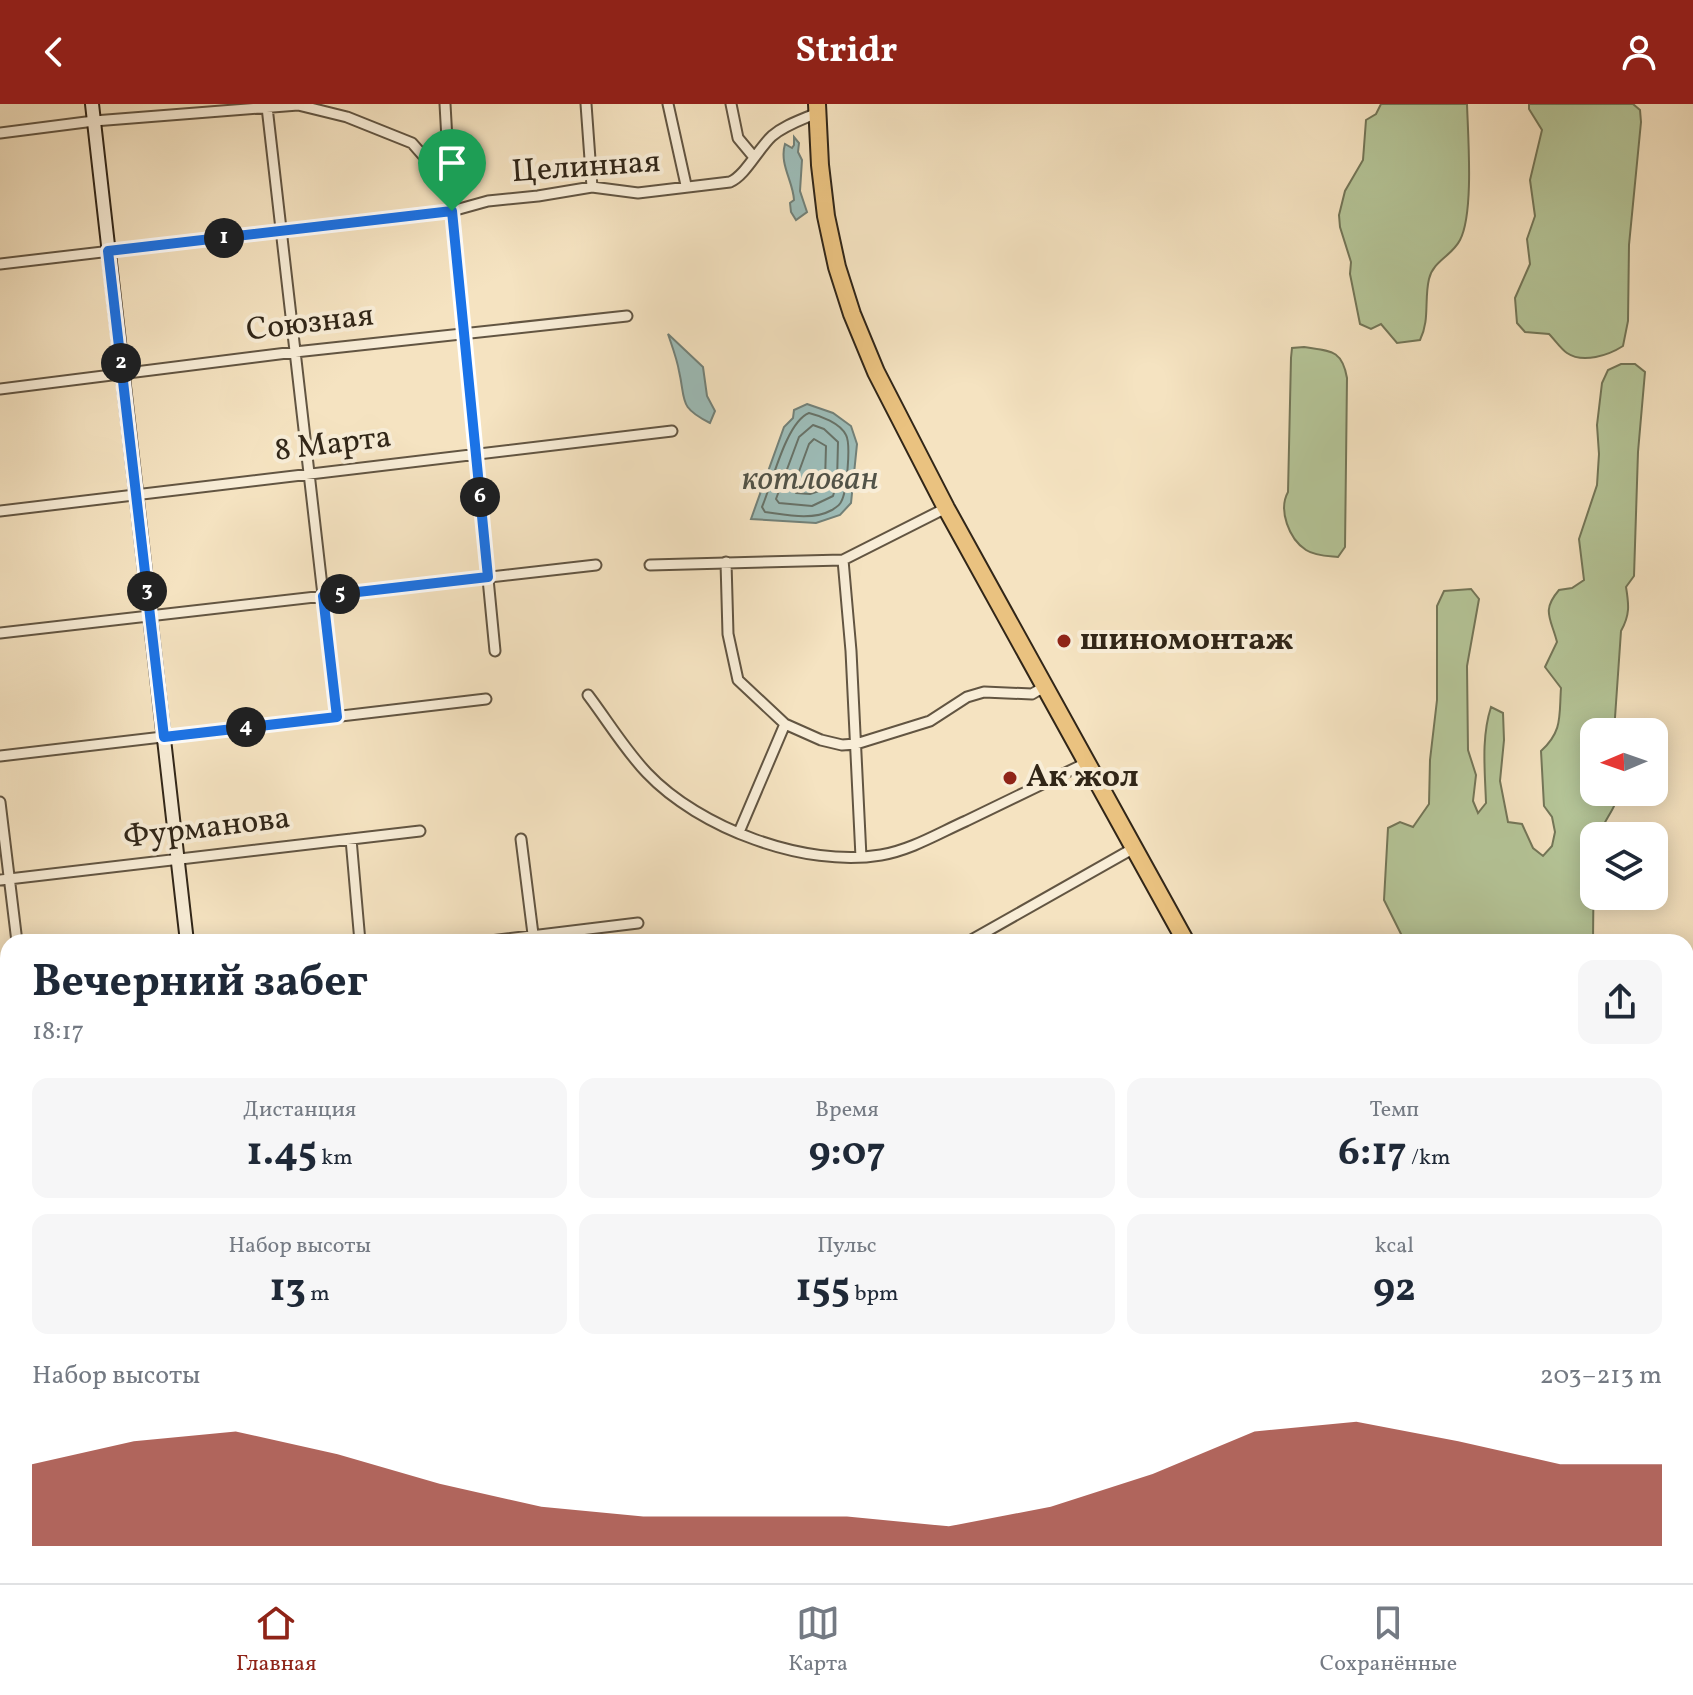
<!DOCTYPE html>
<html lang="ru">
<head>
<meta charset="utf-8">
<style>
	:root { --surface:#fff; --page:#f6f6f7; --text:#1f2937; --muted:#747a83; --line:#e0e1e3; --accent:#8f2418 }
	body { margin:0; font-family:Vollkorn,serif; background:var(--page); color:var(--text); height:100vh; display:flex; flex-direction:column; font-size:30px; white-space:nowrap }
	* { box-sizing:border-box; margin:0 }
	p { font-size:26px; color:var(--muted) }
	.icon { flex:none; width:44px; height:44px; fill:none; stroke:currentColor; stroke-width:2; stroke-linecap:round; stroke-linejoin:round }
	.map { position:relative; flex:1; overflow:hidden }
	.panel { position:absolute; left:0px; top:830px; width:1694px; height:650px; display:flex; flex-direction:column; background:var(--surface); border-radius:24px 24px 0 0; box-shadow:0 4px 20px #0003 }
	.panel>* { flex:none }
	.needle { width:52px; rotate:268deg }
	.controls { position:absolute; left:1580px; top:614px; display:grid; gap:16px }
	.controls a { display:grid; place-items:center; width:88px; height:88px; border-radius:16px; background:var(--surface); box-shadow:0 4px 20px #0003; font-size:40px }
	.pin { position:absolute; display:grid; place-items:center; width:68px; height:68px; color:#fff; margin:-82px -34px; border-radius:50% 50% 50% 0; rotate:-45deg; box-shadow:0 0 8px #0007 }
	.pin .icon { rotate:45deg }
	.km { position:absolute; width:40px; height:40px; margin:-20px; border-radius:50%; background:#222; color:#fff; font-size:22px; line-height:40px; text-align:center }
	.round { display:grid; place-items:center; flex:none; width:84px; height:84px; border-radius:16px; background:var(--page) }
	.overview { display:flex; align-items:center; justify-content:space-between; height:136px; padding:0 32px }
	h1 { font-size:44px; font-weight:700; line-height:60px }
	.metrics { display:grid; grid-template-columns:repeat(3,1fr); gap:12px; height:136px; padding:8px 32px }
	.metrics div { display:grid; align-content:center; border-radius:16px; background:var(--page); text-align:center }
	.metrics b { font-size:40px; font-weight:700 }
	.metrics small { font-size:22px; font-weight:400 }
	.metrics p { font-size:22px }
	.chart { height:224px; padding:16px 32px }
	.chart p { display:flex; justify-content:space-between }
	.chart svg { width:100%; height:144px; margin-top:8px; fill:var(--accent); opacity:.7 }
	header { display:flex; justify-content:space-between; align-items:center; height:104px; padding:0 32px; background:var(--accent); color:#fff; font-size:36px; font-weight:700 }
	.tab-bar { display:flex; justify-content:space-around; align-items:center; height:112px; border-top:2px solid var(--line); background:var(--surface); font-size:22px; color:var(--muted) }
	.tab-bar a { display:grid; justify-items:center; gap:4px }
	.tab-bar .on { color:var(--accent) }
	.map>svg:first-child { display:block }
</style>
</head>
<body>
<header><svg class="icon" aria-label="back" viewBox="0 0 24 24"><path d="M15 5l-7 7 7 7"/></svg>Stridr<svg class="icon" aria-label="person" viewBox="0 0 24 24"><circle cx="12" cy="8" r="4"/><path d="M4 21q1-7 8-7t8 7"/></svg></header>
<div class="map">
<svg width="1693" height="1479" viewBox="0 0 1693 1479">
	<rect width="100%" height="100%" fill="#f5e3c1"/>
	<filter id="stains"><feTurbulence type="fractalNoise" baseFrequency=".0025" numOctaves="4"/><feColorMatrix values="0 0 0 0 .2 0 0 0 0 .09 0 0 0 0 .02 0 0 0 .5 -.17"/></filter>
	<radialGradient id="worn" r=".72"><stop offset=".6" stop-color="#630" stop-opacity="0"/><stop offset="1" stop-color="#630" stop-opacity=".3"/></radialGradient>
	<!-- green -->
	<path fill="#b5c598" stroke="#737658" stroke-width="2" d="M1381 0H1467C1468 33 1474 109 1460 136 1452 152 1433 157 1429 175 1424 196 1430 216 1420 236L1397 239 1381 220 1371 225 1360 220 1350 170 1351 158 1340 123 1339 111 1345 87 1363 56 1366 16 1376 10Z
		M1529 0H1633L1640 6 1641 18 1629 141 1628 217 1623 242C1609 251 1583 260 1567 249 1561 245 1555 236 1549 230L1525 228 1517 219 1515 194 1530 160 1527 135 1535 112 1530 76 1542 26 1529 5Z
		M1304 243C1330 247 1342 245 1347 274L1345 443 1338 453C1328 452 1315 452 1306 446 1289 435 1278 406 1288 388L1291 254 1292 244Z
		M1621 260H1635L1645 268 1638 348 1634 472 1626 483C1629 501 1630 511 1621 527L1614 628H1594V688H1618C1618 702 1603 717 1599 732H1594L1593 838H1405L1384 796 1388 724 1400 718 1413 723 1429 700 1430 656 1437 596V502L1444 487 1471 485 1479 495 1467 562 1468 646 1476 671 1473 697 1478 709 1486 699C1485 667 1481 634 1491 603L1503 609 1504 636 1500 677 1508 718 1522 720 1533 744 1543 752 1552 742 1555 728 1552 713 1544 702 1541 647C1563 627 1559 612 1561 584L1545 563 1557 538C1551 514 1541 507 1559 486L1572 484 1584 476 1579 435 1597 381 1599 350 1597 321 1602 279 1608 266Z
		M1693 1115V1287L1686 1291V1119Z"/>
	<!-- water -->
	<path fill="#9dbdb9" stroke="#728179" stroke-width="2" d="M794 33 799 39 798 48 802 56 800 87 807 108 796 116 791 108 790 99 794 96C793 77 779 60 785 40L792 44 794 41Z
		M668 230 703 263 707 292 715 307 710 319C678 303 686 297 679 267 677 255 672 242 668 230Z
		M807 300 833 309 851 322 857 340 851 399 840 411 816 419 751 415 784 323 793 314 794 306Z"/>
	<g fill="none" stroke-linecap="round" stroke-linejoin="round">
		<!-- shore -->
		<path stroke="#677268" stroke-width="2" d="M809 309C821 312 840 319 846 331 851 340 847 388 841 398 840 401 835 404 832 406 812 417 787 411 765 408L762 403C772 380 786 318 809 309Z
			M813 321 824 325 838 338 837 378 833 392 812 402 779 399 776 395 799 333Z
			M814 335 826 342 825 378 822 386 810 390 796 389 793 384 809 340Z"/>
		<defs>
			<path id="street" d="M445 0 449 72 495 547
				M586 0 592 83
				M668 0 686 81
				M731 0 738 34 753 52
				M267 3 337 613
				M0 29 94 17 298 1 347 13 412 39 434 64 449 72
				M0 160 452 107 488 97 538 92 592 83 638 89 730 78C745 72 758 45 772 32 785 21 801 16 817 9
				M0 285 295 248 627 212
				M0 407 672 327
				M843 456 851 547 861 753
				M726 458 728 530 738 576 785 620 821 636 842 641 856 640 930 617 967 593 984 588 1032 590 1044 583
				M650 461 843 456 946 404
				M0 529 596 461
				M588 591C607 616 625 646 647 669 699 724 805 764 881 751 911 746 939 729 966 717 1006 698 1046 678 1086 659
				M0 652 486 595
				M0 698 17 838
				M739 728 785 620
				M351 735 360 838
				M521 735 534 838
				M0 776 420 727
				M482 838 638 819
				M968 838 1134 744
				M0 897 8 896
				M0 1021 8 1020
				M0 1147 8 1146
				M0 1271 8 1270
				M0 1357 8 1356
				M105 1472 107 1479
				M459 1472 460 1479
				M635 1472 636 1479
				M790 1472 791 1479
				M1088 1472 1091 1479
				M1174 1472 1176 1479
				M467 1479 495 1472
				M1003 1479 1026 1472"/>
			<path id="secondary" d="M92 0 187 838
				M280 1472 282 1479"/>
			<path id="highway" d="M817 0 820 61 826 112 837 163 852 210 876 268 946 404 1186 838
				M1526 1472 1527 1479"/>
		</defs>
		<!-- street casing -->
		<use href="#street" stroke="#625542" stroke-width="13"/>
		<!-- secondary casing -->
		<use href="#secondary" stroke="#312618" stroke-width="16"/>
		<!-- highway casing -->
		<use href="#highway" stroke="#312618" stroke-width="20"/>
		<!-- street -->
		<use href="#street" stroke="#f8edd7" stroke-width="9"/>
		<!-- secondary -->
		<use href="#secondary" stroke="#f8edd7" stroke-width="12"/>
		<!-- highway -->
		<use href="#highway" stroke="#eac280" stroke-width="16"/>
	</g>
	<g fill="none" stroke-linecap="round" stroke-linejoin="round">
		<defs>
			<path id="route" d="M452 107 488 473 323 492 337 613 164 633 108 147Z"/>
		</defs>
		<!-- route casing -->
		<use href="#route" stroke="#fff" stroke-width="16"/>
		<!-- route -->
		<use href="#route" stroke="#1a73e8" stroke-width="10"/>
	</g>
	<!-- markers -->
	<g fill="#8f2418" stroke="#f8edd7" stroke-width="3">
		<circle cx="1064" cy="537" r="8"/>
		<circle cx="1010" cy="674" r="8"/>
	</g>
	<g text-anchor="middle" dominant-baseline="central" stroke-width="8" stroke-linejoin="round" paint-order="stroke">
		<!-- street labels -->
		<g font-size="32" fill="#312618" stroke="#f8edd7">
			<text transform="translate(586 64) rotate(-4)">Целинная</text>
			<text transform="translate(310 220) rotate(-7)">Союзная</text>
			<text transform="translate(333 341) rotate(-7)">8 Марта</text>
			<text transform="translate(207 725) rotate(-7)">Фурманова</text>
		</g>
		<!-- poi labels -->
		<g font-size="32" font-weight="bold" fill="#312618" stroke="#f8edd7" text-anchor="start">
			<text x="1080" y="537">шиномонтаж</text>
			<text x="1026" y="674">Ак жол</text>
		</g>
		<!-- water labels -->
		<g font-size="34" font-style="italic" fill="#515348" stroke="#f8edd7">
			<text x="810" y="376">котлован</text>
		</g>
	</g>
	<rect width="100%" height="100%" filter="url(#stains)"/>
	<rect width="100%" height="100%" fill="url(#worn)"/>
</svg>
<div class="controls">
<a><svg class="needle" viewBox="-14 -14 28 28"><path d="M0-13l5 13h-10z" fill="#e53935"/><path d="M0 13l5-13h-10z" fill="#747a83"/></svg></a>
<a><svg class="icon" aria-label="layers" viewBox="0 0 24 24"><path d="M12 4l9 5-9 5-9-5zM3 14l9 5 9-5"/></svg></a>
</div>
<div class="pin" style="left:452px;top:107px;background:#1e9e55"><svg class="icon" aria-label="arrive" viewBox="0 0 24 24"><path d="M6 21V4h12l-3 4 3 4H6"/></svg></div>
<b class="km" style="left:224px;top:134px">1</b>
<b class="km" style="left:121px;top:259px">2</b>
<b class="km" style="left:147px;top:487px">3</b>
<b class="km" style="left:246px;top:623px">4</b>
<b class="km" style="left:340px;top:490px">5</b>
<b class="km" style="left:480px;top:393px">6</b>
<section class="panel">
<div class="overview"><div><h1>Вечерний забег</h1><p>18:17</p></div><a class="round"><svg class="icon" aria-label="share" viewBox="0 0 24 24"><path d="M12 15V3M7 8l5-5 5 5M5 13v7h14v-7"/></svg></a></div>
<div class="metrics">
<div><p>Дистанция</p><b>1.45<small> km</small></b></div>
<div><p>Время</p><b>9:07</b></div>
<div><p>Темп</p><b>6:17<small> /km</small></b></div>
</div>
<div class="metrics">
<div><p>Набор высоты</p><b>13<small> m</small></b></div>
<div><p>Пульс</p><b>155<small> bpm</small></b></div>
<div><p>kcal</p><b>92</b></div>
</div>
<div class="chart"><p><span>Набор высоты</span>203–213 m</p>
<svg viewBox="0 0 160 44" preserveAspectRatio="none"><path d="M0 44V19L10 12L20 9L30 16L40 25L50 32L60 35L70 35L80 35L90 38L100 32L110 22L120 9L130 6L140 12L150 19L160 19V44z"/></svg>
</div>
</section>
</div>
<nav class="tab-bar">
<a class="on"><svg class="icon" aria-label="home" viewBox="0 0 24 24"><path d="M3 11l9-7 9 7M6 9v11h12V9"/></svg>Главная</a>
<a><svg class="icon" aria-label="map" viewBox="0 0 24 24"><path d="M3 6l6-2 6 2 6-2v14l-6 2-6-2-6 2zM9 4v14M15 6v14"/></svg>Карта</a>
<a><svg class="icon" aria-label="saved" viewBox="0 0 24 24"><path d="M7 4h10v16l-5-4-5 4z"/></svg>Сохранённые</a>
</nav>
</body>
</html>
